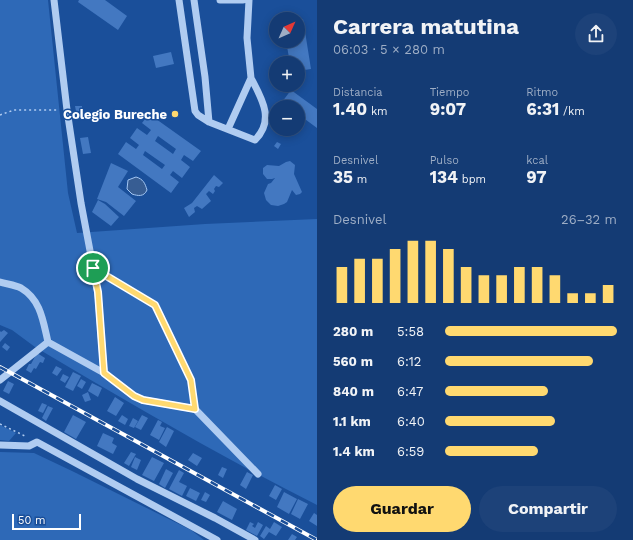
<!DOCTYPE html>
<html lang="es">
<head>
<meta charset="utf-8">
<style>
	:root { --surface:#143b74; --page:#1d4279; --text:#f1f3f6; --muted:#9dadc5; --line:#335586; --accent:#ffd970 }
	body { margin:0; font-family:"Work Sans",sans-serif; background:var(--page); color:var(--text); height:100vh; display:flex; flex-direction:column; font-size:15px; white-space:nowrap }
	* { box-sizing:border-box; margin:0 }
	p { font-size:13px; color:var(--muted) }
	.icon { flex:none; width:22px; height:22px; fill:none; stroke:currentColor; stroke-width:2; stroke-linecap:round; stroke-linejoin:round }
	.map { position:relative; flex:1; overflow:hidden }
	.details { display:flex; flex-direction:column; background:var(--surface); width:316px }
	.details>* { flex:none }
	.needle { width:26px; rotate:45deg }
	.buttons { position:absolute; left:269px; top:12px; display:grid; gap:8px }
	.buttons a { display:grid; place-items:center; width:36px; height:36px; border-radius:50%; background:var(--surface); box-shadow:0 2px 10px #0003,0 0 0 1px var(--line); font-size:20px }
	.scale { position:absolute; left:12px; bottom:10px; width:69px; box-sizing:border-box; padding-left:4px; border:2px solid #fff; border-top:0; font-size:11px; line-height:14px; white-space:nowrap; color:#fff; -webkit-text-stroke:3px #1a4f9a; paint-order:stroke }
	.pin { position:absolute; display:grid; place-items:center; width:34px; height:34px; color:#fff; margin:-17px; border:2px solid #fff; border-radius:50%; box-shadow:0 1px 4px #0007 }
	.round { display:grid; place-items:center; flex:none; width:42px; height:42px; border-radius:21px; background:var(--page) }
	.summary { display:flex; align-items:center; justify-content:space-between; height:68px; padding:0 16px }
	h1 { font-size:22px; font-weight:700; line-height:30px }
	.metrics { display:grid; grid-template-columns:repeat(3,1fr); gap:6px; height:68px; padding:4px 16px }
	.metrics div { display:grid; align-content:center }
	.metrics b { font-size:17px; font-weight:700 }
	.metrics small { font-size:11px; font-weight:400 }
	.metrics p { font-size:11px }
	.chart { height:112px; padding:8px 16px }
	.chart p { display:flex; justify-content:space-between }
	.chart svg { width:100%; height:72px; margin-top:4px; stroke:var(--accent); stroke-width:6 }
	.action { display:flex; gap:8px; margin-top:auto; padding:8px 16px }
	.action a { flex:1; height:46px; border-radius:24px; background:var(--accent); color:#111; font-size:16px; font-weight:700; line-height:46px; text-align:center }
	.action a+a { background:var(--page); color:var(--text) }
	ul { padding:0 16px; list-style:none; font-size:13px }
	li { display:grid; grid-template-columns:64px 48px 1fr; align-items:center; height:30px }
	li i { height:10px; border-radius:5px; background:var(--accent) }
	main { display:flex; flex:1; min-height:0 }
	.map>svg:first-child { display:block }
</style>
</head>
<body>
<main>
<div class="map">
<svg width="317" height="540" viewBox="0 0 317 540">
	<rect width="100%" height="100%" fill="#1a4f9a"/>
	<!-- green -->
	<path fill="#2e69b7" d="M0 0H48L68 193 77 233 205 224 317 219V505C221 457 128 402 35 347L12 330 0 325Z
		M0 425 16 433 9 441 0 440Z
		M0 452 34 453 72 471 191 530 204 540H0Z"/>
	<!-- water -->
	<path fill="#375d93" stroke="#a3c6f3" d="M136 177C143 179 145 183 147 190 144 197 138 196 132 194L127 189 128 180Z"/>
	<!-- building -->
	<path fill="#4378c1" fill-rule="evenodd" d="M79 0H105L127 16 118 30 78 2Z
		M303 19 311 69 298 71V63H290L286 41H298V20Z
		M171 52 174 64 156 68 153 56Z
		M291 90 317 109V128L298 114V107H289L282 102Z
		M75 106H82V111H76Z
		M149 114 201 151 193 161 184 155 181 160 190 167 182 178 173 171 170 175 179 182 171 193 118 154 126 142 136 149 139 145 130 138 137 128 147 135 151 130 142 123ZM158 136 176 149 173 154 155 141ZM145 151 165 165 162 169 143 155Z
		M88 137 91 153 83 154 80 138Z
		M277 142 281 144 278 149 274 146Z
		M290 161 295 165 294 174 302 192 300 194 296 195 292 190 287 202 284 204 278 206 271 205 266 200 264 193 268 184 271 183 275 178 272 179H267L263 174V168L267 165 279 166 286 162Z
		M111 163 128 171 118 187 136 201 124 216 106 202 97 199Z
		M214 175 223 183 219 187 216 186 214 189 215 191 213 194 209 191 206 194 211 201 202 209 197 206 194 208 195 212 189 217 184 208 192 203Z
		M98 200 105 204 119 217 111 226 92 212Z
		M4 330 8 333 0 342V331L1 332Z
		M5 343 10 347 7 351 2 347Z
		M37 353 45 358 43 363 40 362 36 369 34 368 31 373 26 370 29 364H31Z
		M56 366 62 369 57 376 52 373Z
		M73 372 81 376 73 391 65 387Z
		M63 374 69 377 65 383 60 380Z
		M81 379 86 382 82 389 77 386Z
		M8 381 14 384 9 394 3 391Z
		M92 383 102 388 98 397 88 391Z
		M88 392 91 400 85 402 82 395Z
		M115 397 124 403 116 416 107 411Z
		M42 403 47 405 43 413 38 411Z
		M48 406 53 408 46 421 42 418Z
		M73 415 86 422 76 439 64 432Z
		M122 415 128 419 125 425 118 421Z
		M142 415 148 418 141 430 135 427Z
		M133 418 138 421 134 428 129 426Z
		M158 420 162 422 160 426 165 428 159 440 150 435Z
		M167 427 174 431 166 447 159 442Z
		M103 433 114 438 112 443 117 446 113 454 97 446Z
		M131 452 136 454 129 466 124 463Z
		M193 453 202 458 197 466 188 460Z
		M135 457 141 460 137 470 131 467Z
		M152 457 164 463 154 481 142 475Z
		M222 467 227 469 223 478 218 475Z
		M166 469 173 473 165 488 159 484Z
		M179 470 184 473 179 482 187 486 182 496 169 489Z
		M247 472 253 475 246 489 240 485Z
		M275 485 282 489 276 500 269 496Z
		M190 488 200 493 196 501 186 496Z
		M205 492 210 495 206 502 201 500Z
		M284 492 297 499 289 514 277 507Z
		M298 499 308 504 300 519 291 514Z
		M223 501 237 509 232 520 217 512Z
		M314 513 317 515V526L309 521Z
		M250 522 254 524 252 526 255 528 258 522 263 525 257 536 246 530Z
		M274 522 282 527 276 536 269 532 264 539 260 536 266 526 270 529Z
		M292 534 297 537 295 540H288Z"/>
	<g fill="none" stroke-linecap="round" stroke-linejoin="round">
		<!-- path -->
		<path stroke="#b0ccf1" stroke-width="1.5" stroke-dasharray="2 3" stroke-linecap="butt" d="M0 115 14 110H59
			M103 275 155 305 191 380 194 401
			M0 424 27 437"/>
		<!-- minor -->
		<path stroke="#b0ccf1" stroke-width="7" d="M54 0 67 110 81 203 98 293 104 373
			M179 0 195 111 198 115 209 122 255 140C275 120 262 99 251 78
			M194 0 205 77 209 122
			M220 0H243
			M228 129 251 78 247 38 249 0
			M0 282C6 284 15 285 21 288 41 300 43 321 48 342L104 373 134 396 143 400 195 409 258 474
			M0 380 48 342
			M0 401 137 479 215 518 255 540
			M0 445 29 446 37 442 217 540"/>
		<defs>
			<path id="rail" d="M0 367 317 540"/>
		</defs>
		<!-- rail casing -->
		<use href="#rail" stroke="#fff" stroke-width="4"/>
		<!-- rail -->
		<use href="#rail" stroke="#1a4f9a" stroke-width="2.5" stroke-dasharray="8" stroke-linecap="butt"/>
	</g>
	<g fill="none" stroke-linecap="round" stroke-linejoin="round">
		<defs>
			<path id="route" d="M93 268 155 305 191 380 195 409 143 400 134 396 104 373 98 292Z"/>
		</defs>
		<!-- route casing -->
		<use href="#route" stroke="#fff" stroke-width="8"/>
		<!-- route -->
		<use href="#route" stroke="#ffd970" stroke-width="5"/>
	</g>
	<!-- markers -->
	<circle fill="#ffd970" stroke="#1a4f9a" stroke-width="1.5" cx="175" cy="114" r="4"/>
	<g text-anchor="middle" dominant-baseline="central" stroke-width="3" stroke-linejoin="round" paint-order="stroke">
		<!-- poi labels -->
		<g font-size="13" font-weight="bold" fill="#fff" stroke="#1a4f9a" text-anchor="end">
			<text x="167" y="114">Colegio Bureche</text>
		</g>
	</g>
</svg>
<div class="buttons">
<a><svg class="needle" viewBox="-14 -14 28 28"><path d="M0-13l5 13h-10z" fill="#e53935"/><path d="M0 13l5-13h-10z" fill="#9dadc5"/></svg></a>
<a>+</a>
<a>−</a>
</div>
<div class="scale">50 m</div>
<div class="pin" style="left:93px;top:268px;background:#1e9e55"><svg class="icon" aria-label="arrive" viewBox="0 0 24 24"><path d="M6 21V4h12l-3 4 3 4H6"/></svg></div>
</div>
<section class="details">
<div class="summary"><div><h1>Carrera matutina</h1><p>06:03 · 5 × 280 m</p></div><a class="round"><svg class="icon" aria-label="share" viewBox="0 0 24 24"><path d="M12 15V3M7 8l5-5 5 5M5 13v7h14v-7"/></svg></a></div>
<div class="metrics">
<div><p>Distancia</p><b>1.40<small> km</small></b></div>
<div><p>Tiempo</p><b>9:07</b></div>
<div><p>Ritmo</p><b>6:31<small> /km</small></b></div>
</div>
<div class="metrics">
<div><p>Desnivel</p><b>35<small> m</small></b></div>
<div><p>Pulso</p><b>134<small> bpm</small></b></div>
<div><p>kcal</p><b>97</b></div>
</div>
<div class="chart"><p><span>Desnivel</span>26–32 m</p>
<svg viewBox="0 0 160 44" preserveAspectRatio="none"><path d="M5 44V22M15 44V17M25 44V17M35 44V11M45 44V6M55 44V6M65 44V11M75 44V22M85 44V27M95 44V27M105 44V22M115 44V22M125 44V27M135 44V38M145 44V38M155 44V33"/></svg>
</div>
<ul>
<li><b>280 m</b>5:58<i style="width:100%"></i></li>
<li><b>560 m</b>6:12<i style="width:86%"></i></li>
<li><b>840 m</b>6:47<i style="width:60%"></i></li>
<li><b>1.1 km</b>6:40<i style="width:64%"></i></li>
<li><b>1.4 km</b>6:59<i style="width:54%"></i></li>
</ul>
<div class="action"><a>Guardar</a><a>Compartir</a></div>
</section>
</main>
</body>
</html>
